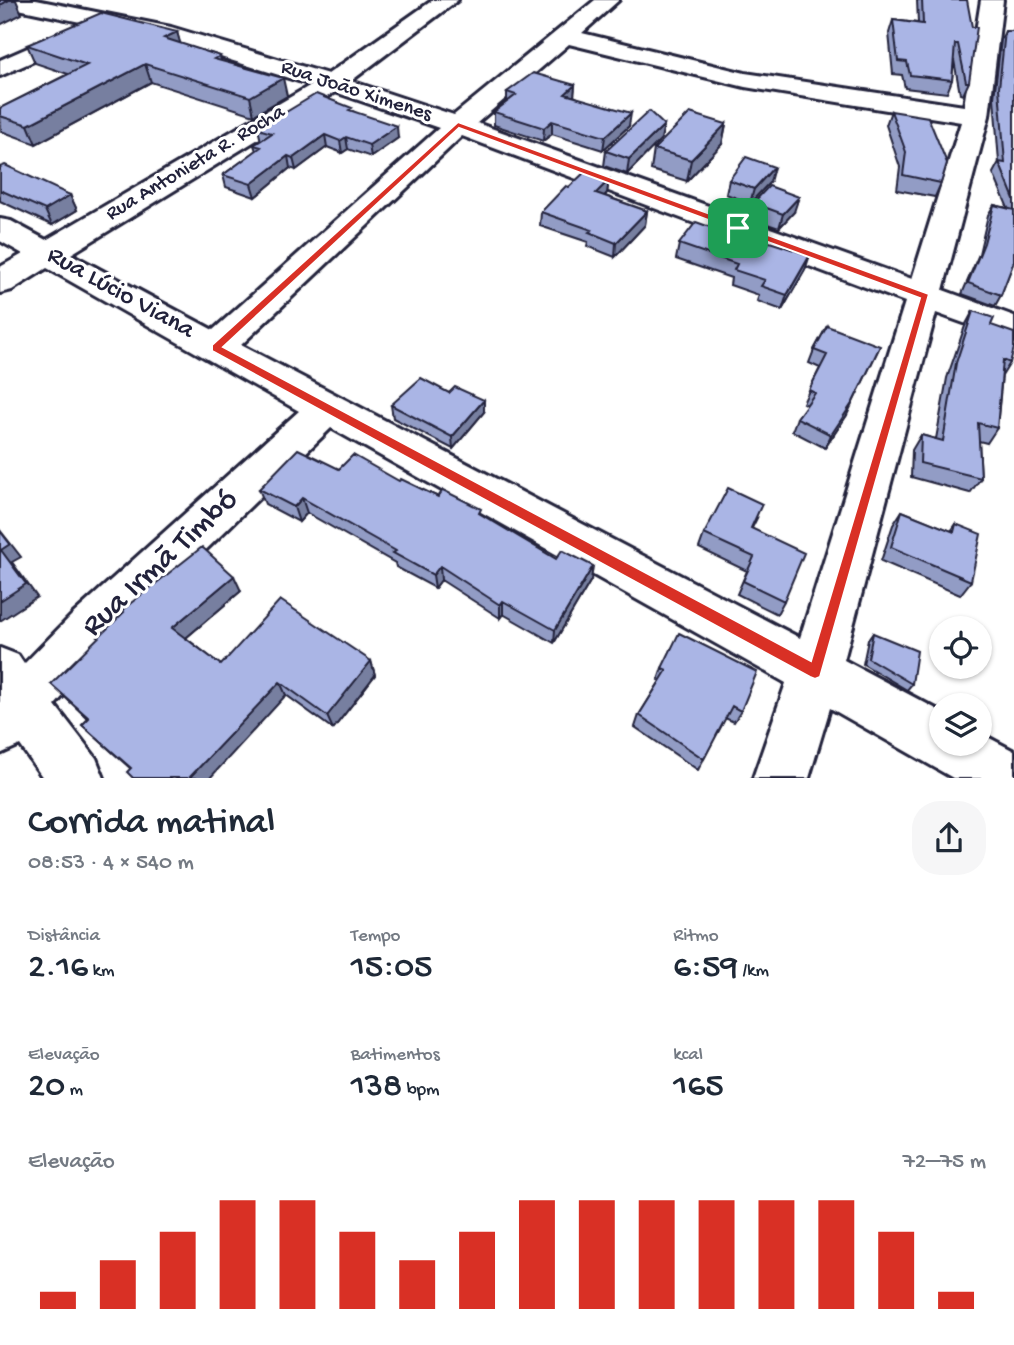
<!DOCTYPE html>
<html lang="pt">
<head>
<meta charset="utf-8">
<style>
	:root { --surface:#fff; --page:#f6f6f7; --text:#1f2937; --muted:#747a83; --accent:#d93025 }
	body { margin:0; font-family:"Gochi Hand",sans-serif; background:var(--page); color:var(--text); height:100vh; display:flex; flex-direction:column; font-size:26px; white-space:nowrap }
	* { box-sizing:border-box; margin:0 }
	p { font-size:23px; color:var(--muted) }
	.icon { flex:none; width:38px; height:38px; fill:none; stroke:currentColor; stroke-width:2; stroke-linecap:round; stroke-linejoin:round }
	.map { position:relative; height:778px; overflow:hidden }
	.details { display:flex; flex-direction:column; background:var(--surface); flex:1 }
	.details>* { flex:none }
	.buttons { position:absolute; left:929px; top:616px; display:grid; gap:14px }
	.buttons a { display:grid; place-items:center; width:63px; height:63px; border-radius:50%; background:var(--surface); box-shadow:0 2px 5px #0004; font-size:35px }
	.pin { position:absolute; display:grid; place-items:center; width:60px; height:60px; color:#fff; margin:-30px; border-radius:14px; box-shadow:0 4px 10px #0006 }
	.round { display:grid; place-items:center; flex:none; width:74px; height:74px; border-radius:28px; background:var(--page) }
	.summary { display:flex; align-items:center; justify-content:space-between; height:119px; padding:0 28px }
	h1 { font-size:38px; font-weight:600; line-height:52px }
	.stats { display:grid; grid-template-columns:repeat(3,1fr); gap:10px; height:119px; padding:7px 28px }
	.stats div { display:grid; align-content:center }
	.stats b { font-size:35px; font-weight:600 }
	.stats small { font-size:19px; font-weight:400 }
	.stats p { font-size:19px }
	.chart { height:196px; padding:14px 28px }
	.chart p { display:flex; justify-content:space-between }
	.chart svg { width:100%; height:126px; margin-top:7px; stroke:var(--accent); stroke-width:6 }
	.map>svg:first-child { display:block }
</style>
</head>
<body>
<div class="map">
<svg width="1014" height="778" viewBox="0 0 1014 778">
	<rect width="100%" height="100%" fill="#fff"/>
	<filter id="ink" filterUnits="userSpaceOnUse"><feTurbulence type="fractalNoise" baseFrequency=".0143" numOctaves="2"/><feDisplacementMap in="SourceGraphic" scale="14" xChannelSelector="R" yChannelSelector="G"/><feConvolveMatrix kernelMatrix="1 2 1 2 8 2 1 2 1" color-interpolation-filters="sRGB"/></filter>
	<g filter="url(#ink)">
		<g fill="none" stroke-linecap="round" stroke-linejoin="round">
			<defs>
				<path id="minor" d="M0 0H36L171 27 328 74 433 0H458L351 81 454 115 595 0H619L582 33 745 73 964 106 981 0H1003L989 116 943 290 1014 316V341L936 313 844 660 942 712V744H980V733L1014 751V778H953L830 708 809 778H753L786 683 331 428 106 647 55 705 96 758 104 778H43L20 745 0 754V648L18 655 24 664 72 615 299 411 47 268 12 290 0 293V267L23 254 0 241V219L11 221 46 240 311 85 166 40 4 6 0 5ZM569 44 745 87 961 122 912 279 477 123ZM335 92 439 128 213 330 71 254ZM462 136 905 302 800 638 241 345Z
					M78 26 86 28 89 33 86 38 0 76V60Z"/>
			</defs>
			<!-- minor casing -->
			<use href="#minor" stroke="#22223b" stroke-width="6"/>
			<!-- minor -->
			<use href="#minor" fill="#fff" fill-rule="evenodd"/>
		</g>
		<!-- wall -->
		<path fill="#929cc5" stroke="#22223b" stroke-width="2" d="M917 0H967L969 82 963 95 960 94 954 60 952 80 947 93 905 88 902 75 893 74 889 33 893 20 918 23Z
			M1005 31H1014V261L1001 295 995 306 962 294 979 254 988 215 994 205 1008 208 993 173 999 162 994 98 1001 40Z
			M177 32 180 44 220 56 221 61 287 96 254 115 151 82 36 144 1 131 0 108 68 74 35 63 27 45Z
			M575 85 574 96 629 126 603 150 552 134 543 141 494 125V112L507 102V92Z
			M353 111 398 138 371 157 348 149 342 153 327 147 296 170 290 168 255 197 226 187 223 175 256 151 254 145 261 141 258 129Z
			M891 111 941 183 935 197 897 190 900 167 886 125Z
			M726 124 722 144 687 181 651 170 654 149Z
			M664 125 661 139 627 174 604 166 606 151Z
			M0 167 70 195 77 210 52 225 0 201Z
			M609 180 607 193 605 196 647 211 645 225 615 257 587 246 588 242 540 226 541 212 569 187Z
			M729 180 770 182 750 203 726 194Z
			M753 203 794 212 779 228 749 218Z
			M724 232 762 239 805 270 782 310 757 301 759 295 730 285 731 278 676 259 679 244Z
			M973 311 991 325 1010 363 1002 376 997 428 987 443 979 441 981 478 970 493 911 477 912 450 921 435 936 439 947 378 965 326Z
			M827 326 847 415 825 448 792 431 797 418 807 405 803 403 820 368 809 363 814 350Z
			M391 405 484 412 453 449 393 418Z
			M339 469 399 481 481 514 591 580 554 643 503 614 500 618 441 580 435 588 396 567 395 563 307 513 299 522 265 504 259 489Z
			M902 511 951 531 956 524 971 581 960 595 881 561 893 525Z
			M757 518 752 528 784 601 777 614 737 594 747 571 699 548 704 534Z
			M241 591 186 638 221 665 371 661 375 675 333 729 286 695 131 769 82 725 88 719 51 684Z
			M873 633 912 684 907 690 863 664 868 640Z
			M662 668 741 711 734 722 725 718 698 770 635 727 639 715 660 681 658 680Z"/>
		<!-- shaded-wall -->
		<path fill="#777fa0" stroke="#22223b" stroke-width="2" d="M9 0H16L22 14 0 25V5Z
			M177 32 182 49 164 38Z
			M145 64 151 82 36 144 28 125Z
			M283 78 287 96 254 115 250 97Z
			M575 85 574 97 565 94Z
			M631 113 629 126 603 150 605 137Z
			M552 121V134L543 141 544 128Z
			M726 124 722 144 687 181 691 160Z
			M664 125 661 139 627 174 629 159Z
			M397 126 398 138 371 157 369 145Z
			M325 135 327 147 296 170 293 158Z
			M346 137 348 149 342 153 340 141Z
			M288 156 290 168 255 197 251 184Z
			M774 167 770 182 750 203 754 189Z
			M609 180 607 193 595 206 596 193Z
			M70 195 77 210 52 225 45 210Z
			M799 197 794 212 779 228 783 214Z
			M647 211 645 225 615 257 616 243Z
			M810 255 805 270 782 310 787 295Z
			M880 346 847 415 825 448 831 435Z
			M484 400V412L453 449 452 437Z
			M302 498 307 513 299 522 294 507Z
			M0 530 21 557 12 562 37 597 0 621Z
			M440 566 441 580 435 588 433 575Z
			M593 566 591 580 554 643 555 630Z
			M234 576 241 591 181 642 172 628Z
			M503 601V614L500 618V605Z
			M371 661 375 675 333 729 327 716Z
			M280 682 286 695 210 778H189Z"/>
		<!-- building -->
		<path fill="#aab5e5" stroke="#22223b" stroke-width="2" d="M0 0H9L0 5Z
			M922 0H967L972 27H977L969 82H966L958 44H955L952 80 910 75 907 62 898 61 893 20 923 24Z
			M101 13 177 32 164 38 220 56 214 59 283 78 250 97 145 64 28 125 0 116V108L87 65 27 45Z
			M1005 31H1014V199L999 162 1005 163 999 88Z
			M533 73 575 85 565 94 631 113 605 137 552 121 544 128 494 112 516 95 507 92Z
			M316 94 352 108 349 110 397 126 369 145 346 137 340 141 325 135 293 158 288 156 251 184 223 175 261 147 254 145 272 133 258 129Z
			M649 111 664 125 629 159 606 151Z
			M891 111 928 117 947 163 941 183 903 175 906 152Z
			M690 113 726 124 691 160 654 149Z
			M746 157 774 167 754 189 729 180Z
			M5 165 70 195 45 210 0 190V167Z
			M586 171 609 180 596 193 647 211 616 243 589 232 592 230 541 212 566 186 569 187Z
			M769 186 799 197 783 214 753 203Z
			M994 205 1014 210V261L1001 295 968 283 984 243Z
			M696 222 724 232 732 224 763 235 760 239 810 255 787 295 761 286 765 280 734 270 737 264 679 244Z
			M973 311 994 318 991 325 1014 333V348L1010 363 1003 360 997 428 978 423 981 478 920 463 921 435 943 441 956 363Z
			M827 326 880 346 853 402 831 435 797 418 815 393 809 390 827 355 814 350Z
			M421 378 449 393 455 387 484 400 452 437 391 405Z
			M298 449 339 469 353 455 399 481 401 479 438 497 443 490 481 509 479 513 556 559 562 550 593 566 555 630 503 601 500 605 440 566 433 575 393 553 396 551 302 498 294 507 259 489Z
			M728 488 762 504 751 528 804 553 784 601 743 581 754 557 704 534Z
			M902 511 954 532 956 524 981 534 971 581 891 547Z
			M0 531 10 544 1 550 26 584 0 601Z
			M202 547 234 576 172 628 221 665 280 600 371 661 327 716 280 682 189 778H133L127 772 131 768 82 725 89 718 51 684 124 612 122 610Z
			M679 633 757 672 741 711 732 706 704 759 639 715 667 670 662 668Z
			M873 633 917 651 912 684 868 658Z"/>
	</g>
	<!-- route -->
	<path fill="#d93025" stroke="#fff" stroke-width="2" fill-rule="evenodd" d="M458 122 929 294 820 677 815 679 810 677 212 351V345ZM459 128 920 298 811 661 223 347Z"/>
	<g text-anchor="middle" dominant-baseline="central" stroke-width="6" stroke-linejoin="round" paint-order="stroke">
		<!-- far-street labels -->
		<g font-size="21" fill="#22223b" stroke="#fff">
			<text transform="translate(356 92) rotate(18)">Rua João Ximenes</text>
			<text transform="translate(196 164) rotate(-31)">Rua Antonieta R. Rocha</text>
		</g>
		<!-- street labels -->
		<g font-size="26" fill="#22223b" stroke="#fff">
			<text transform="translate(120 294) rotate(29)">Rua Lúcio Viana</text>
		</g>
		<!-- near-street labels -->
		<g font-size="32" fill="#22223b" stroke="#fff">
			<text transform="translate(161 564) rotate(-43)">Rua Irmã Timbó</text>
		</g>
	</g>
</svg>
<div class="buttons">
<a><svg class="icon" aria-label="locate" viewBox="0 0 24 24"><circle cx="12" cy="12" r="6"/><path d="M12 2v4M12 18v4M2 12h4M18 12h4"/></svg></a>
<a><svg class="icon" aria-label="layers" viewBox="0 0 24 24"><path d="M12 4l9 5-9 5-9-5zM3 14l9 5 9-5"/></svg></a>
</div>
<div class="pin" style="left:738px;top:228px;background:#1e9e55"><svg class="icon" aria-label="arrive" viewBox="0 0 24 24"><path d="M6 21V4h12l-3 4 3 4H6"/></svg></div>
</div>
<section class="details">
<div class="summary"><div><h1>Corrida matinal</h1><p>08:53 · 4 × 540 m</p></div><a class="round"><svg class="icon" aria-label="share" viewBox="0 0 24 24"><path d="M12 15V3M7 8l5-5 5 5M5 13v7h14v-7"/></svg></a></div>
<div class="stats">
<div><p>Distância</p><b>2.16<small> km</small></b></div>
<div><p>Tempo</p><b>15:05</b></div>
<div><p>Ritmo</p><b>6:59<small> /km</small></b></div>
</div>
<div class="stats">
<div><p>Elevação</p><b>20<small> m</small></b></div>
<div><p>Batimentos</p><b>138<small> bpm</small></b></div>
<div><p>kcal</p><b>165</b></div>
</div>
<div class="chart"><p><span>Elevação</span>72–75 m</p>
<svg viewBox="0 0 160 44" preserveAspectRatio="none"><path d="M5 44V38M15 44V27M25 44V17M35 44V6M45 44V6M55 44V17M65 44V27M75 44V17M85 44V6M95 44V6M105 44V6M115 44V6M125 44V6M135 44V6M145 44V17M155 44V38"/></svg>
</div>
</section>
</body>
</html>
